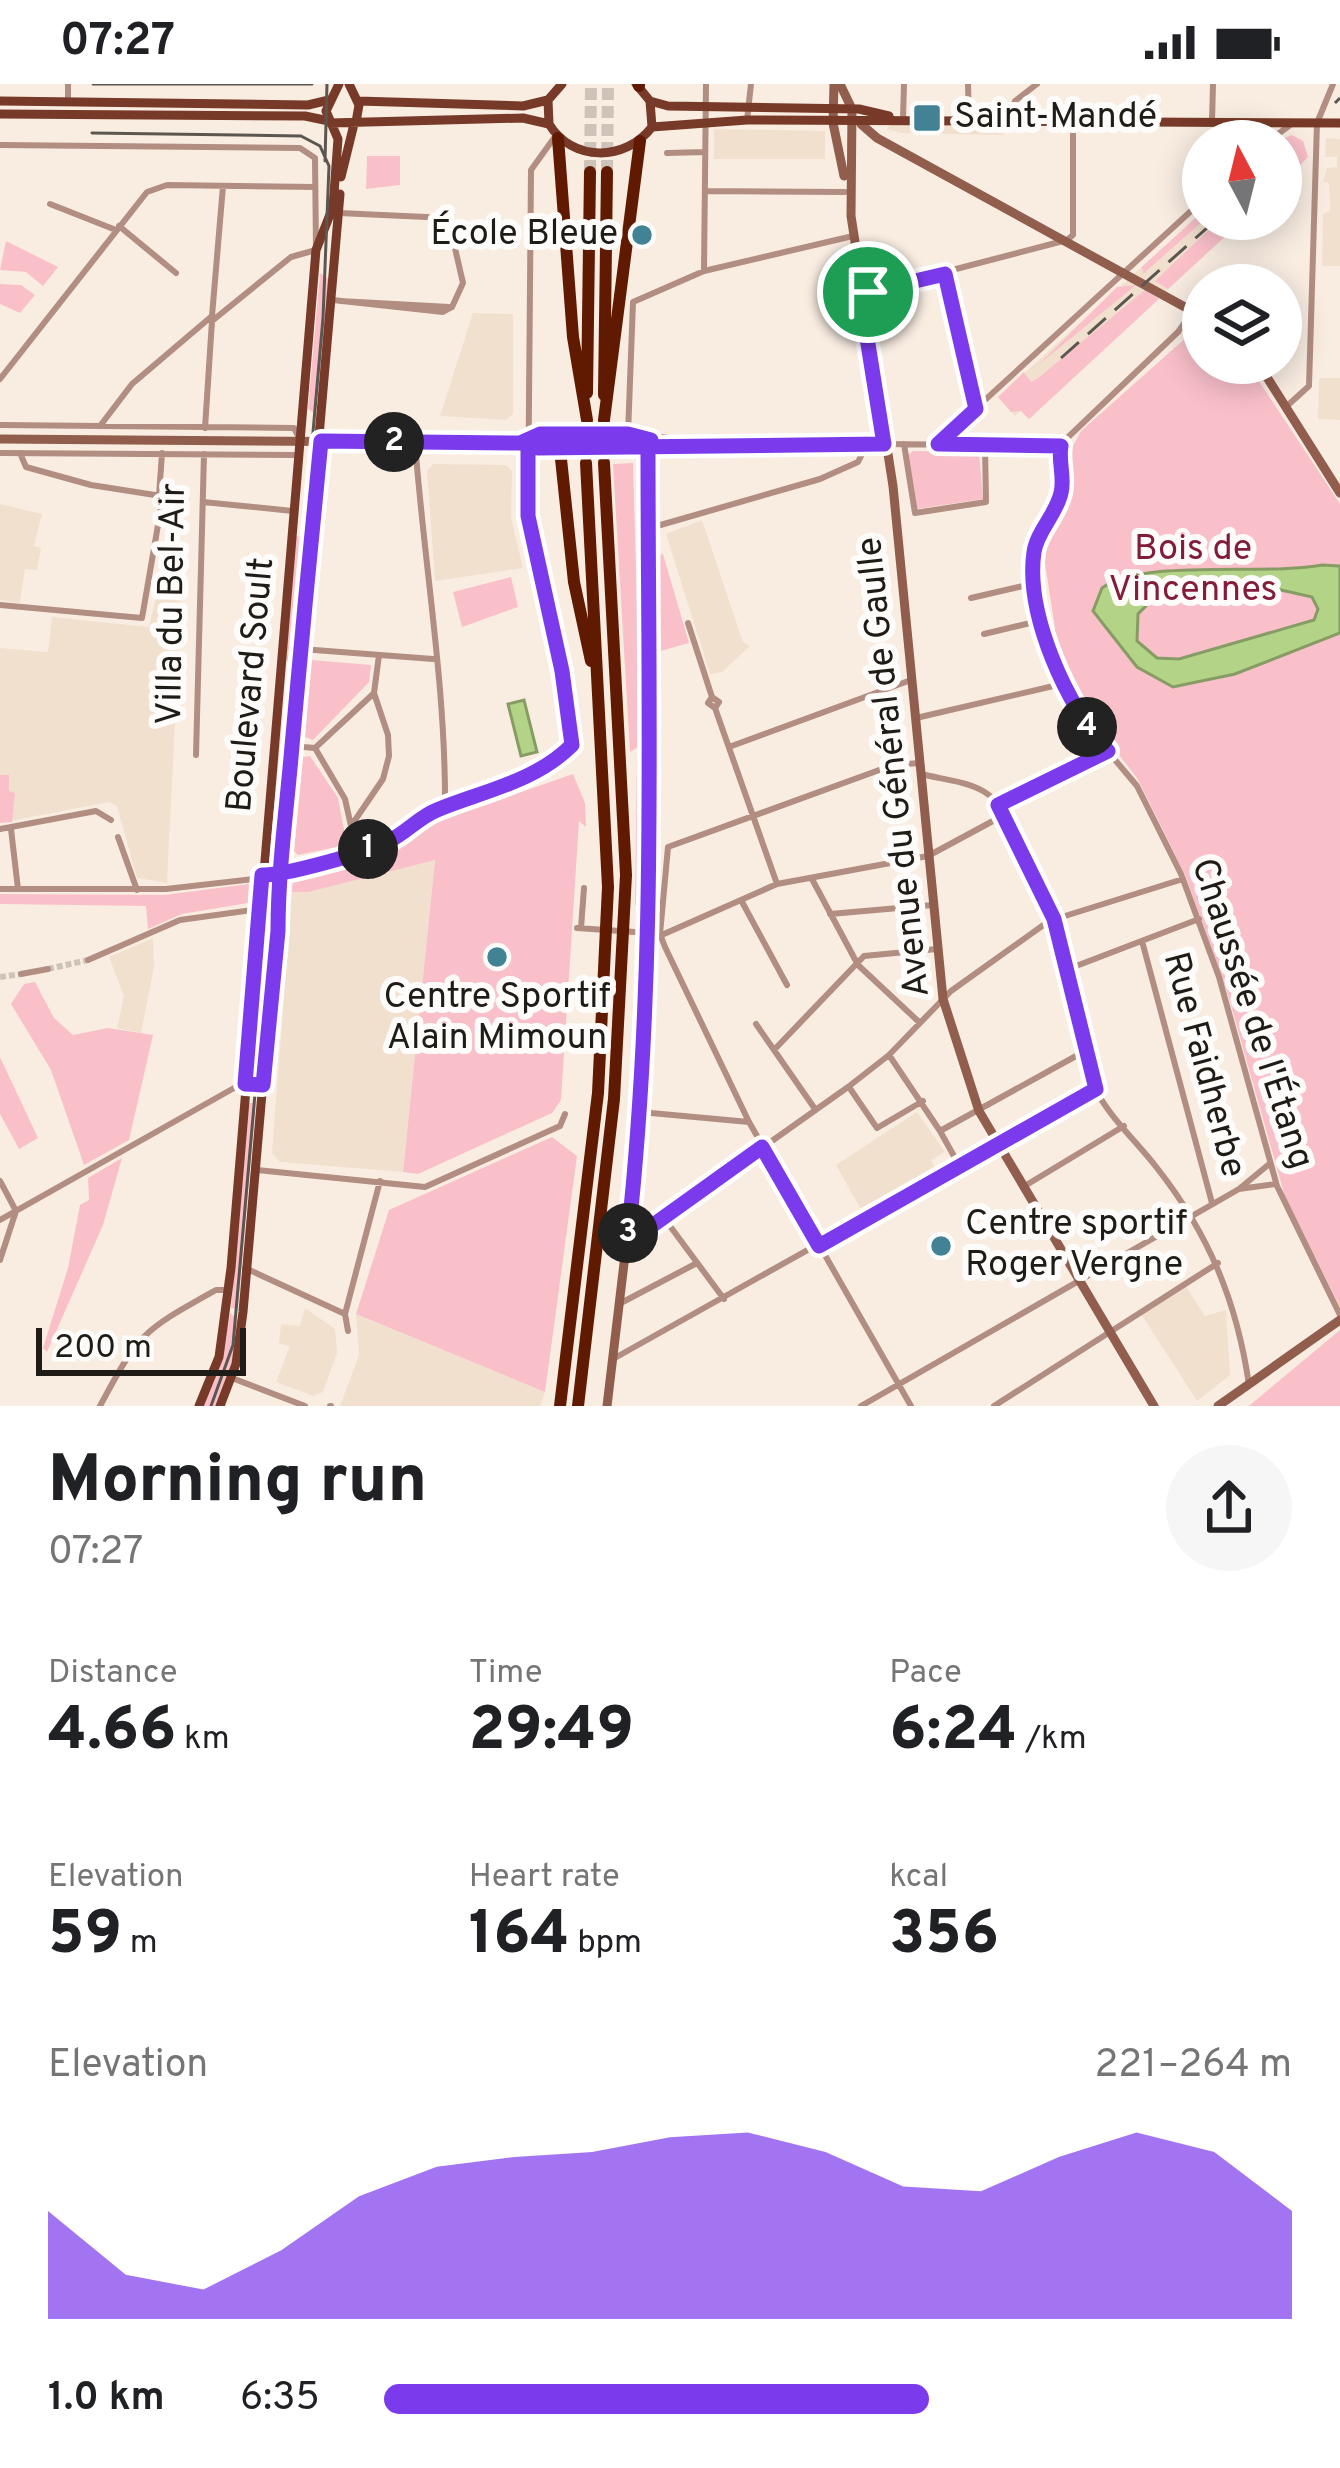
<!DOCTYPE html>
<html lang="en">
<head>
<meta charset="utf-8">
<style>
	:root { --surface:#fff; --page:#f6f6f6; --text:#202124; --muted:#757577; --accent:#7c3aed }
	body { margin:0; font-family:Overpass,sans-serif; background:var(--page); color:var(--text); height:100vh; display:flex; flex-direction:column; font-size:45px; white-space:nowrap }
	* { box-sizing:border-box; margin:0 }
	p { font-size:39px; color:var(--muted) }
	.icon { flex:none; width:66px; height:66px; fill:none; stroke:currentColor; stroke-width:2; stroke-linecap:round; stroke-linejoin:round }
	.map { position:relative; height:1322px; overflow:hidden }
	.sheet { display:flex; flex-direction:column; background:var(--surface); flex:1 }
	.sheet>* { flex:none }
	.needle { width:78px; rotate:353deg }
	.fabs { position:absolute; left:1182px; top:36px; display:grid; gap:24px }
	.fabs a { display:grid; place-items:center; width:120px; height:120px; border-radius:50%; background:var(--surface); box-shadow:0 6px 30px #0003; font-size:60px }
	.scale { position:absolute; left:36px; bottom:30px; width:210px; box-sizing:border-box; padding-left:12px; border:6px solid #1f1b17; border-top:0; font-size:33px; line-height:42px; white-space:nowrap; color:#1f1b17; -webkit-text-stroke:9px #fefcfa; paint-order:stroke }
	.pin { position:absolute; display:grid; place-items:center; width:102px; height:102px; color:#fff; margin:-51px; border:6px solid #fff; border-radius:50%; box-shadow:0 3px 12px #0007 }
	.km { position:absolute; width:60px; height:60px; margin:-30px; border-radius:50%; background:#222; color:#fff; font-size:33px; line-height:60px; text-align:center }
	.round { display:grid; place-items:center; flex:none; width:126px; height:126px; border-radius:63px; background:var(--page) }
	.overview { display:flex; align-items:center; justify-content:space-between; height:204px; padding:0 48px }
	h1 { font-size:66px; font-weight:800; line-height:90px }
	.stats { display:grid; grid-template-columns:repeat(3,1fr); gap:18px; height:204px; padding:12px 48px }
	.stats div { display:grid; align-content:center }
	.stats b { font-size:60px; font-weight:800 }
	.stats small { font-size:33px; font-weight:400 }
	.stats p { font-size:33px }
	.chart { height:336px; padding:24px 48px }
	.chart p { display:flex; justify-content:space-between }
	.chart svg { width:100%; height:216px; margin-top:12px; fill:var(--accent); opacity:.7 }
	ul { padding:0 48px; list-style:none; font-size:39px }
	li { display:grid; grid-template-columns:192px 144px 1fr; align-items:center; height:90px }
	li i { height:30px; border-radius:15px; background:var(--accent) }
	.status { display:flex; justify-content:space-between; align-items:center; height:84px; padding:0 60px; background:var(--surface); direction:ltr }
	.status svg { height:33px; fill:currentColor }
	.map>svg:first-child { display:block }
</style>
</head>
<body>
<div class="status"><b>07:27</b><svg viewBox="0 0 49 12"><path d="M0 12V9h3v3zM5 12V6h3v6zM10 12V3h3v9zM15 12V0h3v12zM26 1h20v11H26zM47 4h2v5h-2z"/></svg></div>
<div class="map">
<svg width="1340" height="1322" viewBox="0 0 1340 1322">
	<rect width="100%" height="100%" fill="#f9ede2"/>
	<!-- built -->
	<path fill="#f2e0cf" d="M891 40 1003 44V51L901 49 887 45Z
		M714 45 825 47V75H714Z
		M1326 54 1340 55V182H1322L1323 130 1330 127 1329 99 1323 98 1327 84 1337 83V73H1325Z
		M1203 127V135H1220L1231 147 1029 335 1021 327 1015 332 998 313Z
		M473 229 513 230V330L506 336 440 332Z
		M1319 294H1340V336L1318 335Z
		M433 380 506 381 512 387 511 433 523 484 435 497 427 387Z
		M0 420 42 430 34 462 41 464 37 486 25 485 20 519 0 516Z
		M702 436 743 558 750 562 722 588 710 590 666 450Z
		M156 514 181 517 167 799 137 794 117 722 109 718 0 739V564L48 568 52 533 149 543Z
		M435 775 403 1088 280 1078 272 1069 292 808Z
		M153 854 154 883 141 949 117 944 124 912 109 873Z
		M917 1028 945 1068 931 1076 938 1089 864 1131 836 1081Z
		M1186 1202 1205 1232 1226 1226 1230 1291 1197 1317 1141 1230Z
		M305 1224 335 1245 337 1269 323 1308 313 1312 276 1298 290 1262 279 1260 281 1240 300 1242Z
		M356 1230 545 1308 540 1322H340L359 1271Z"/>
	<!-- green -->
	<path fill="#fac0ca" d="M1292 51 1303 57 1308 73 1281 101 1277 57Z
		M367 72H400V101L366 105Z
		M1203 127 1205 135 1143 190 1142 183Z
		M1220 135H1244L1168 205 1155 197Z
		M6 157 58 183 43 202 26 188 0 186Z
		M320 189 329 195 316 330 308 325Z
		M0 200 21 201 35 211 20 229 0 220Z
		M1136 201 1037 282 1117 203Z
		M1145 206 1159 215 1029 335 1021 327 1011 328 998 313 1024 288 1031 298 1038 294Z
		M1198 243H1203V279H1247L1340 420V1223L1285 1113 1228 911 1185 791 1137 694 1074 613 1050 552 1055 544 1043 467 1065 411 1066 375 1081 347Z
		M913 367 979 368 983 415 917 425 908 371Z
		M633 379 641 661 630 668 613 380Z
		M294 452 309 453 294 582 286 576Z
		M663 470 689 559 657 568 655 472Z
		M511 493 518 523 462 543 453 508Z
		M311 576 371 581 369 598 313 656 305 653Z
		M287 587 294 593 278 764H271L270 756Z
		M310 672 338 714 347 761 298 771 294 767 302 673Z
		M641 674 643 821H635L637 676Z
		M573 690 585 719 586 743 579 737 561 1016 552 1029 418 1090 403 1088 435 776 308 808H292L293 793 326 788 399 761 427 741Z
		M0 691H9V707L15 709 12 738 0 739Z
		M249 800 248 819 182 830 148 845 146 822 0 820V810L164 811Z
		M35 898 54 934 73 951 108 944 153 951 129 1056 84 1081 51 986 11 920 24 900Z
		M0 973 38 1054 19 1065 0 1030Z
		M249 1019H256L238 1225 231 1224Z
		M552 1053 577 1072 545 1308 356 1230 389 1126Z
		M122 1074 103 1141 47 1268 43 1264 68 1184 80 1121 89 1116 88 1094Z
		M230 1229 239 1236 232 1281 216 1322H202L221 1279Z
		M1340 1246V1322H1248L1250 1321Z"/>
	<!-- water -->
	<path fill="#b3d386" stroke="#879c65" stroke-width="3" fill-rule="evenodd" d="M1322 481 1340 482V549L1235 590 1173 603 1137 583 1093 527 1102 504C1145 474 1263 492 1322 481ZM1281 506 1312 513 1318 525 1314 536 1179 575 1157 574 1137 557 1138 530 1154 514Z
		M524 616 537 668 521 672 508 620Z"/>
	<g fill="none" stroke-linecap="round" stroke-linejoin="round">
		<!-- street-tunnel -->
		<path stroke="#cdc3b9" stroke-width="6" stroke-dasharray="6 3" stroke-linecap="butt" d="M48 885 88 876
			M0 893 21 890"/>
		<!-- highway-tunnel -->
		<path stroke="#cdc3b9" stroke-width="12" stroke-dasharray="12 6" stroke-linecap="butt" d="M590 88 591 0
			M607 88 608 0
			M604 379V336"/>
		<!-- street -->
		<path stroke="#b28d81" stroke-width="6" d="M68 0V18
			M968 0 969 35
			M903 35 904 0
			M747 36 751 0
			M1010 36 1015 17 1037 0
			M1212 38 1213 0
			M1268 57 1289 42
			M0 61 300 64 315 74 316 166 291 173 212 237 205 344
			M667 69 705 68
			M705 107 845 108
			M50 120 116 146
			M339 129 448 134 463 199 452 223
			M119 142 176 189
			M704 187 706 0
			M945 189 976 325
			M864 209 1067 156 1073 151V36
			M333 216 443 228 452 223
			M340 217 449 223
			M1193 227 1178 248 1063 358 1061 407 1037 457 1034 478 1060 595 1084 639 1137 702 1181 790 1219 893 1277 1102 1340 1231
			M0 295 147 108 167 101 315 103
			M1287 322 1309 302 1317 39 1333 0
			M0 341 294 344 299 354
			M100 342 132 300 212 232 223 102
			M628 350 633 218 704 187 853 152
			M415 358C424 480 446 602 445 724
			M885 360 1061 362
			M904 360 915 429 986 418 985 362
			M937 360 1203 116
			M0 369 298 371
			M20 369 26 383 91 401 187 416
			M159 412 162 369
			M203 418 293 427
			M650 444 820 395 858 378 867 360
			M971 514 1036 499
			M0 521 142 534 163 412
			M688 539 712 613
			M984 550 1043 536
			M301 565 433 575
			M715 624 719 618 712 613 708 619 715 624 777 800
			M916 634 1062 600
			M292 662 315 664
			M729 663 911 596
			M315 664 345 715 351 742
			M315 664 373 610
			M196 671 204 370
			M921 690C940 695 966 697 983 707 1052 748 1065 933 1095 1004 1108 1032 1138 1059 1157 1084 1209 1150 1237 1218 1249 1301
			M999 720 1109 667
			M0 745 96 727 111 736
			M11 745 18 805
			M118 753 137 806
			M356 769 351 742 383 695 389 672 388 651 374 609 379 571
			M264 779H306L381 761 435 727 494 709 572 661 562 587 528 432 531 86 554 54
			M812 795 858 881 919 938
			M0 805H166L281 792 303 781
			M741 816 787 901
			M830 830 933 821
			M577 844 664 850 777 800 928 772 1004 731
			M581 844 584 804
			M1142 857 1212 1119
			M88 876 180 836 260 825
			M1063 887 1199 835
			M21 890 48 885
			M756 940 815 1025
			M774 966 864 872 937 865
			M889 971 940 1047
			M849 1003 877 1044 923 1017
			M640 1028 749 1038
			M1268 1081 1239 1105 1275 1100
			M960 1083 940 1047 1085 967
			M257 1086 425 1103 560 1042 565 1030
			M0 1097 16 1127 0 1176
			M1023 1103 1124 1042
			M664 1134 724 1215
			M0 1136 234 1004 263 1001
			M629 1153 642 1149 848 1003 889 971 951 907 1049 837 1183 795
			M245 1184 345 1230
			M619 1220 697 1179
			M348 1247 345 1230 380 1097
			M613 1275 1095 1005
			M232 1294 305 1322
			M100 1322C140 1247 143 1247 216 1206H228
			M330 1322H331
			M861 1322 1239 1105
			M911 1322 749 1038 665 863 660 850 668 763 893 681 920 679
			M994 1322 1218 1179"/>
		<!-- secondary -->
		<path stroke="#915d4d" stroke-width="9" d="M834 0 833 39 844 92
			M840 0 852 25 851 132 893 402 943 915 979 1027 1154 1322
			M861 40 877 54 1203 233
			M1258 279 1340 409
			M0 355 528 359 560 364 702 360
			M528 359 540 351 628 350 702 360H884
			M607 1322 635 1087 652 823 648 365
			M1218 1322 1340 1236"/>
		<!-- primary -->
		<path stroke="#783a28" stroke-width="9" d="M349 0 359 21 356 38
			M562 0 548 16 549 40C572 78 625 78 652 43L650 17 636 0
			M0 17 308 21 329 16
			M358 17 523 22 548 16
			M650 17 668 22 859 25 889 32
			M0 30 305 32 329 37
			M330 39 523 34 549 40
			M652 43 747 36 1340 39
			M341 93 354 40
			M199 1322 219 1273 231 1184 316 166 333 123 338 55 326 27 339 0
			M220 1322 236 1280 243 1228 340 110"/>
		<!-- highway -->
		<path stroke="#611a02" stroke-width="12" d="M639 0V2
			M558 54 573 253 587 336
			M587 309 590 88
			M604 311 607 88
			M604 336 640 57
			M570 350 560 364 561 375 574 498 591 577
			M560 1322 598 1009 608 803 586 379
			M578 1322 614 1015 626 791 604 379"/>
		<!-- tram -->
		<path stroke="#5c5650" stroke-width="3" d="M93 0H312
			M92 49 301 52 320 62 329 82 323 234 233 1261 211 1322
			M325 77 327 0"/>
		<!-- rail -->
		<path stroke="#5c5650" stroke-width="3" stroke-dasharray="24 12" stroke-linecap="butt" d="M1335 19 1340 14
			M1061 274 1217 135"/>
	</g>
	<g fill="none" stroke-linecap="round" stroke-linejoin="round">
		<defs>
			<path id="route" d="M868 208 860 210 884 360 538 364 528 359V432L562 587 572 661C535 698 483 707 437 726 419 733 406 749 389 757 370 768 282 792 262 791L245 1000 263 1001 278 847C278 785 287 723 292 662 301 560 311 459 321 357L520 359 540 350H628L651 356 648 365C648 628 657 890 628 1153L642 1149 762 1063 819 1162 1096 1005 1054 835 998 721 1108 667C1067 623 1025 530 1034 468 1037 447 1056 431 1061 409 1065 393 1058 378 1061 362L938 360 976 325 945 190 868 208"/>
		</defs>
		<!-- route casing -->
		<use href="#route" stroke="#fff" stroke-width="24"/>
		<!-- route -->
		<use href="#route" stroke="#7c3aed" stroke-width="15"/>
	</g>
	<!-- markers -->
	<g fill="#418394" stroke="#fefcfa" stroke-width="4.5">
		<rect x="912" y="19" width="30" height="30" rx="6"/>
		<circle cx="642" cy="151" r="12"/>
		<circle cx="497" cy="873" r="12"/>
		<circle cx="941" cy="1162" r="12"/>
	</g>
	<g text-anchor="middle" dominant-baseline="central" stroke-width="12" stroke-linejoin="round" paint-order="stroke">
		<!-- poi labels -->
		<g font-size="36" fill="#1f1b17" stroke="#fefcfa" text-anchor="start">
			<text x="954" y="34">Saint-Mandé</text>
			<text x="618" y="151" text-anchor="end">École Bleue</text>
			<text x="497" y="914" text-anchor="middle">Centre Sportif<tspan x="497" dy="41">Alain Mimoun</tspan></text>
			<text x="965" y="1141">Centre sportif<tspan x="965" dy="41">Roger Vergne</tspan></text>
		</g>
		<!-- park labels -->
		<g font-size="36" fill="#821c3b" stroke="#fefcfa">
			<text x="1193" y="466">Bois de<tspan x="1193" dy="41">Vincennes</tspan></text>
		</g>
		<!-- street labels -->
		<g font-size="36" fill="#1f1b17" stroke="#fefcfa">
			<text transform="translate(173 520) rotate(-89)">Villa du Bel-Air</text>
			<text transform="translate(252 601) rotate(-85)">Boulevard Soult</text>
			<text transform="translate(895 683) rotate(-96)">Avenue du Général de Gaulle</text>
			<text transform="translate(1251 930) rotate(72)">Chaussée de l'Étang</text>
			<text transform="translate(1203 981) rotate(75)">Rue Faidherbe</text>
		</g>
	</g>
</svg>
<div class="fabs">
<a><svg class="needle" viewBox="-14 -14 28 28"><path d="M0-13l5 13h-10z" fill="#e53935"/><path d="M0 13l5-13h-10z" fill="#757577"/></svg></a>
<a><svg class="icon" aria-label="layers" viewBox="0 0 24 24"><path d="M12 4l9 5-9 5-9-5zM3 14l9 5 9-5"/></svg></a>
</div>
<div class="scale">200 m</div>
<div class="pin" style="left:868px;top:208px;background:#1e9e55"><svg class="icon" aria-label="arrive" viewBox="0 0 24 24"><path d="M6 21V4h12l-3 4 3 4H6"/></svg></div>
<b class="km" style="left:368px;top:765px">1</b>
<b class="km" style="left:394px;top:358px">2</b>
<b class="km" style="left:628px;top:1149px">3</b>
<b class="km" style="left:1087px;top:643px">4</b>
</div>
<section class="sheet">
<div class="overview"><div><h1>Morning run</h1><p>07:27</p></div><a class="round"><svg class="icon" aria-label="share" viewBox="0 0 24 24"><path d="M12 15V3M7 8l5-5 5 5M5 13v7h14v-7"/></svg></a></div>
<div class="stats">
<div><p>Distance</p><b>4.66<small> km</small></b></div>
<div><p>Time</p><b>29:49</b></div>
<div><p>Pace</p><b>6:24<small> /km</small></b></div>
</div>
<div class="stats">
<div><p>Elevation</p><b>59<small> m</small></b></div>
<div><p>Heart rate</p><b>164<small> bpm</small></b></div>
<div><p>kcal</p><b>356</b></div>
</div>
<div class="chart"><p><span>Elevation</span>221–264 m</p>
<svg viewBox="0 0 160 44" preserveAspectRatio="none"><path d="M0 44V22L10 35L20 38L30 30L40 19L50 13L60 11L70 10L80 7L90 6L100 10L110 17L120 18L130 11L140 6L150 10L160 22V44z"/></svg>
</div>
<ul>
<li><b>1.0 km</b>6:35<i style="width:60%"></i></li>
</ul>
</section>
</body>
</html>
